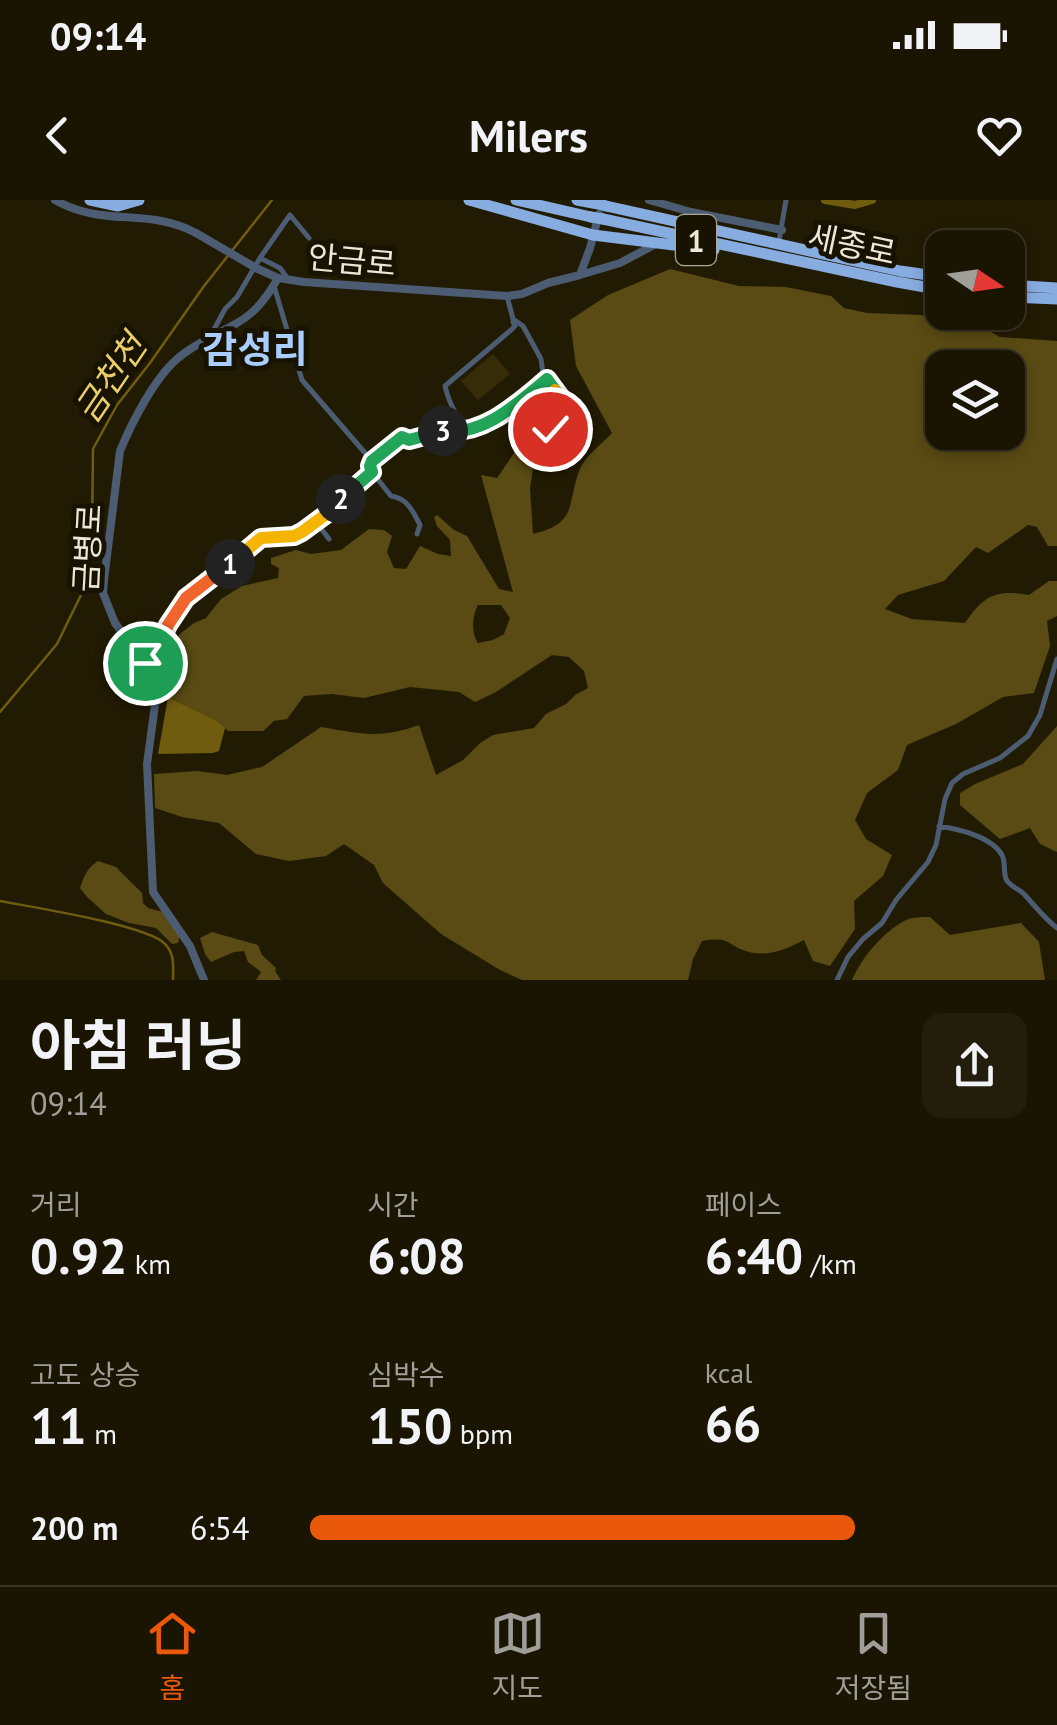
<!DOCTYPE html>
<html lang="ko">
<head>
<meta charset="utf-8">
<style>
	:root { --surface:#1a1402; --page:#231d0c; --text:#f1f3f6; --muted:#9f9e99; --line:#383324; --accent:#ea580c }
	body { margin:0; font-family:"PT Sans","Noto Sans KR",sans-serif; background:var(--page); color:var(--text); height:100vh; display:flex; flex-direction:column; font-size:38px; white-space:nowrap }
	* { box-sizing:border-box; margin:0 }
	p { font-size:32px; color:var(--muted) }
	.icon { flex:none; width:55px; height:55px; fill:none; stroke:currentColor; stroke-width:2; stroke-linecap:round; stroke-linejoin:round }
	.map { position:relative; height:780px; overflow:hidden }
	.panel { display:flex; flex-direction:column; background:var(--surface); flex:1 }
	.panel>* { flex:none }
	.needle { width:65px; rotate:103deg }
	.tools { position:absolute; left:925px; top:30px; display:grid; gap:20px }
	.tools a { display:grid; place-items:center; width:100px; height:100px; border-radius:20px; background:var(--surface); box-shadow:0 5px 15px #0003,0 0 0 2px var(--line); font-size:50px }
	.pin { position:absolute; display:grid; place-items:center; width:85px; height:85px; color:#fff; margin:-42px; border:5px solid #fff; border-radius:50%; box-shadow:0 2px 10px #0007 }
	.km { position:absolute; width:50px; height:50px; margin:-25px; border-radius:50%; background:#222; color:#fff; font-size:28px; line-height:50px; text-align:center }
	.round { display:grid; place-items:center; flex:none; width:105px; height:105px; border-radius:20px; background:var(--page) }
	.headline { display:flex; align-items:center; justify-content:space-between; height:170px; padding:0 30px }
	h1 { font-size:55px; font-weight:700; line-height:75px }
	.metrics { display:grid; grid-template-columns:repeat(3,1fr); gap:15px; height:170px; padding:10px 30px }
	.metrics div { display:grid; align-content:center }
	.metrics b { font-size:50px; font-weight:700 }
	.metrics small { font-size:28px; font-weight:400 }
	.metrics p { font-size:28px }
	ul { padding:0 30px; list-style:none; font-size:32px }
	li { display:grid; grid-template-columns:160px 120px 1fr; align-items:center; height:75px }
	li i { height:25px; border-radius:12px; background:var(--accent) }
	.status { display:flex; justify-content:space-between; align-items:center; height:70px; padding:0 50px; background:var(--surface); direction:ltr }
	.status svg { height:28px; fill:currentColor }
	header { display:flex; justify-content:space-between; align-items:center; height:130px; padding:0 30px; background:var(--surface); font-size:45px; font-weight:700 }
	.tab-bar { display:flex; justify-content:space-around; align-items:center; height:140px; border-top:2px solid var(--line); background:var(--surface); font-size:28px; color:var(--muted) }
	.tab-bar a { display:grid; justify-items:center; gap:5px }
	.tab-bar .current { color:var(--accent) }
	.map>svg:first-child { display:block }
</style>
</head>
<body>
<div class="status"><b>09:14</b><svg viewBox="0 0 49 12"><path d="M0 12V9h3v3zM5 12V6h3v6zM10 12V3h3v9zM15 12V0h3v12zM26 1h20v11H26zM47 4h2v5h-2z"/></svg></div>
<header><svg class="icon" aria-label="back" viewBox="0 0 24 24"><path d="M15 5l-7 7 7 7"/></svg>Milers<svg class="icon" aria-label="heart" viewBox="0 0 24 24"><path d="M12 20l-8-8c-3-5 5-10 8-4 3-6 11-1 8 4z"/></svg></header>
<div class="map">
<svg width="1057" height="780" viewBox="0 0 1057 780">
	<rect width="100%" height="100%" fill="#221b03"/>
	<!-- green -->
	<path fill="#362d08" d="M493 154 510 174 478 200 461 181Z"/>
	<!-- forest -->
	<path fill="#594b13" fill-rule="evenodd" d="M670 69 739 86 786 87 831 96 844 108 867 113 920 115 976 124 1000 137 1057 141V346H1048L1037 327 1028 325 988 353 976 347 944 381 898 395 885 409 912 419 965 423C984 395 996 389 1029 395L1049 381H1057V416L1047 421 1050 446 1034 493 1003 497 956 524 907 545 898 570 867 593 855 620 866 639 892 655 883 676 854 701 855 729 830 766 813 761 804 740C787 749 769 757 749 752 724 745 733 736 702 741L693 759 688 780H522L500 770 441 734 383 683 374 665 344 644 326 656 289 661 256 654 219 623 182 617 155 608 154 574 197 571 227 575 262 567 321 527C361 534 380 539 419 525L436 575 463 560 480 543 493 535 534 528 546 514 566 504 575 495 588 488 584 471 569 457 552 455 496 492 475 502 459 492 410 487 364 498 332 494 304 496 287 519 274 521 263 531H228L217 521 168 497 159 460 180 434 194 423 206 418 221 399 242 386 278 378 279 368 271 364V358L296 350 311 354 341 350 369 329 384 330 392 336 387 352 394 368 406 369 420 346 438 354 451 356 450 340 437 326 434 317 437 315 454 330 467 336 499 389 513 392 481 275 497 278 514 253 533 269 530 288 533 334C579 323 566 304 580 269 585 256 602 244 612 233L576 166 570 120 608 95ZM942 168H1008V232H942ZM478 405H501L510 418 504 434 493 440 478 443C471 433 472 416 478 405Z
		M1057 526V652L1040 644 1030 628 1000 639 960 605V593L975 584 1023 564Z
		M98 661 116 667 142 693 143 703 148 708 163 712 180 735 178 743 172 744 156 728 129 723 106 714 87 697 80 688C84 676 87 668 98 661Z
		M930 717 950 735 1021 723 1039 742 1045 780H852C862 757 883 732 906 720 912 717 922 717 930 717Z
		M212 732 258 745 262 755 276 768 275 771 281 780H256L261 772 248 762 244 751 234 752 211 762 205 754 200 738Z"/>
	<!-- water -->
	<path fill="#6f5c0e" d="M168 497 217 521 225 528 219 551 213 553 158 554Z"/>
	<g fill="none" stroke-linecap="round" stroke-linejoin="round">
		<!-- stream -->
		<path stroke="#6f5c0e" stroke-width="2.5" d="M0 512 57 444 82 393 92 333 93 249 117 205 150 163 204 86 272 0
			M0 701C31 707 147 725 165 744 175 754 173 766 173 780"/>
		<!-- river -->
		<path stroke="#6f5c0e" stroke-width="8" d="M825 0 855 5 872 0"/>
		<!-- minor -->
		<path stroke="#4c5d73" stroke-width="5" d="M779 41 786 0
			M288 79 280 68 260 58 290 15 309 38
			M274 86 302 180 372 261
			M507 96 513 119 523 126 541 159 543 173 575 217 579 240
			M211 135 225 109 237 97 260 58
			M517 203C523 222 524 246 543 253
			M550 229 579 232
			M472 230C457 220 449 203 445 186L511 130 515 126 513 122
			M372 272 391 296C407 298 413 311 420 325L417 334
			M316 322 329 339
			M145 463 152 460 168 425 186 398 245 354 261 338 294 336 302 332 332 310 336 303 372 272 371 265 372 261 402 237C416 242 426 232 441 231 449 230 456 234 465 232 496 225 524 199 547 179
			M939 626C959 629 992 637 1002 655 1006 663 1003 671 1006 679 1009 686 1019 689 1024 694 1036 707 1042 716 1057 728
			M837 780 848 757 863 739 882 723 896 700 928 662 936 645 945 599 952 583 963 574 1000 558 1028 536 1040 515 1057 459"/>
		<!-- tertiary -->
		<path stroke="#4c5d73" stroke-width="8" d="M55 0C104 28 148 7 196 33
			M649 0 691 12 782 30
			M256 68 278 78 304 82 507 96 522 94 548 83 580 75 590 48 599 14
			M580 75 620 63 654 45
			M204 780 190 746 153 692 147 564 157 490 145 463 115 423 103 393 104 380 120 251C132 222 154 179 177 159 195 143 217 135 237 123 256 113 268 96 278 78"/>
		<!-- trunk -->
		<path stroke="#86ace0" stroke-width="11" d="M90 0 118 6 139 0
			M469 0 593 35 714 50
			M516 0 591 17
			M577 0 593 3
			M606 6 900 71 942 77
			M603 19 897 82 942 90
			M1008 85 1057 88
			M1008 97 1057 99"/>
		<!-- tertiary-bridge -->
		<path stroke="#4c5d73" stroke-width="8" d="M196 33 256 68"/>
		<!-- trunk-bridge -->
		<path stroke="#86ace0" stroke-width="11" d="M593 3 606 6
			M591 17 603 19"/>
	</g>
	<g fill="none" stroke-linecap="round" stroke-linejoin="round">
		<defs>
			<path id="split-1" d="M145 463 152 460 168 425 186 398 230 364"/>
			<path id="split-2" d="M230 364 261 338 294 336 302 332 332 310 341 299"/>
			<path id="split-3" d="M341 299 372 272 370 266 372 261 402 237 409 240 443 231"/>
			<path id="split-4" d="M443 231C484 236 518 203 547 179L555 190"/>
			<path id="split-5" d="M550 229 579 232 576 217 555 190"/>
		</defs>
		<!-- split-1 casing -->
		<use href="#split-1" stroke="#fff" stroke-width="20"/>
		<!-- split-2 casing -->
		<use href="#split-2" stroke="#fff" stroke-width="20"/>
		<!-- split-3 casing -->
		<use href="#split-3" stroke="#fff" stroke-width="20"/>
		<!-- split-4 casing -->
		<use href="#split-4" stroke="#fff" stroke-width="20"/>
		<!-- split-5 casing -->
		<use href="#split-5" stroke="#fff" stroke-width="20"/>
		<!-- split-1 -->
		<use href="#split-1" stroke="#f0652b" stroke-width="12"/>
		<!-- split-2 -->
		<use href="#split-2" stroke="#f5b400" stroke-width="12"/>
		<!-- split-3 -->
		<use href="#split-3" stroke="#22a559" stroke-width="12"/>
		<!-- split-4 -->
		<use href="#split-4" stroke="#22a559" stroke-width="12"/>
		<!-- split-5 -->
		<use href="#split-5" stroke="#f5b400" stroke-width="12"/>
	</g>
	<g text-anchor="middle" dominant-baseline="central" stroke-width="10" stroke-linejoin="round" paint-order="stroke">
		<!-- shield labels -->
		<rect fill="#181200" stroke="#aca898" stroke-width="2.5" x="676" y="15" width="40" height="50" rx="8"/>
		<g font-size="30" font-weight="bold" fill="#ece8d9">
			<text x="696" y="40">1</text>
		</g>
		<!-- street labels -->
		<g font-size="32" fill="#ece8d9" stroke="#181200">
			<text transform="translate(852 44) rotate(12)">세종로</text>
			<text transform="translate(352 60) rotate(5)">안금로</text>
			<text transform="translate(87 348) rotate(-87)">금병로</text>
		</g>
		<!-- water labels -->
		<g font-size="35" font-style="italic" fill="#eace6a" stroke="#181200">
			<text transform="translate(110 178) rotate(-56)">금천천</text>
		</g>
		<!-- quarter labels -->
		<g font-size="38" font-weight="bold" fill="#a8cdfe" stroke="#181200">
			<text x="255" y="148">감성리</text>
		</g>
	</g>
</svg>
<div class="tools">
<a><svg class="needle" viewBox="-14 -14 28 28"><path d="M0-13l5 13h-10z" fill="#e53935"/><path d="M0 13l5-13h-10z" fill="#9f9e99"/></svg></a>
<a><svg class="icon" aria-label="layers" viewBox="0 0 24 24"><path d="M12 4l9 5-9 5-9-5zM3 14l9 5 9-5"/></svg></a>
</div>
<div class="pin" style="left:145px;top:463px;background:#1e9e55"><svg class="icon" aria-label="arrive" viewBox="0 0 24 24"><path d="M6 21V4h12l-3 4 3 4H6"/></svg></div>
<div class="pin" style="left:550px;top:229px;background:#d93025"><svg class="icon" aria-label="check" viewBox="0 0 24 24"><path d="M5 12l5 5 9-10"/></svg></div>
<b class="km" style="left:230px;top:364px">1</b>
<b class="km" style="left:341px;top:299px">2</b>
<b class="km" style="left:443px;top:231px">3</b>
</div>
<section class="panel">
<div class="headline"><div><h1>아침 러닝</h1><p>09:14</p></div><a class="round"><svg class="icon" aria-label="share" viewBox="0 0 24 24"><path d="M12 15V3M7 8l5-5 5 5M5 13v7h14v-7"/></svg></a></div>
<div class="metrics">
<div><p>거리</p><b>0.92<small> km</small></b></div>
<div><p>시간</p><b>6:08</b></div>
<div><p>페이스</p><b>6:40<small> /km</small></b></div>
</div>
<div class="metrics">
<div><p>고도 상승</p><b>11<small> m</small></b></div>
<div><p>심박수</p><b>150<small> bpm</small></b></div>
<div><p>kcal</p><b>66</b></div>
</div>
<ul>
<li><b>200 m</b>6:54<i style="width:76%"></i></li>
</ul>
</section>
<nav class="tab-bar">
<a class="current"><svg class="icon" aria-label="home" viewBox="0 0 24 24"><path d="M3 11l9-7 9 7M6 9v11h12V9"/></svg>홈</a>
<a><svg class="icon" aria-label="map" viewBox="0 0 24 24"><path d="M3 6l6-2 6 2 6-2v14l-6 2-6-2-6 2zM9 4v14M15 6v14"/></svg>지도</a>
<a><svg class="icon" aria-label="saved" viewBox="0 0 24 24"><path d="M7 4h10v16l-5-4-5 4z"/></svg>저장됨</a>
</nav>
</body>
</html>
